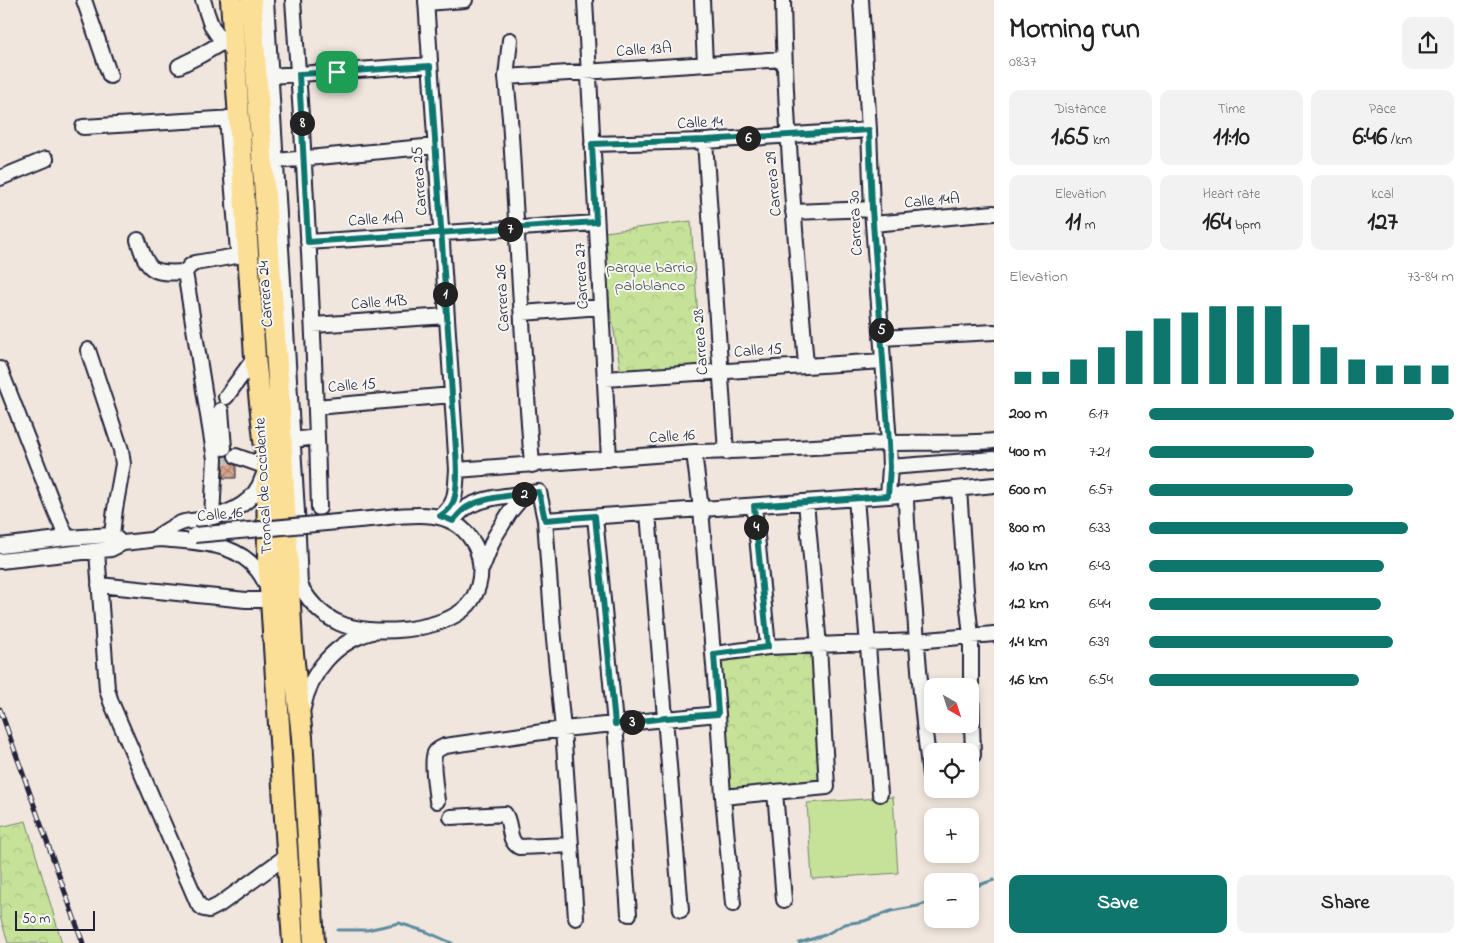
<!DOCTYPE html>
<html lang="en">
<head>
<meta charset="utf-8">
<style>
	:root { --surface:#fff; --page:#f2f2f2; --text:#222; --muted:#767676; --accent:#0f766e }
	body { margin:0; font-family:"Indie Flower",sans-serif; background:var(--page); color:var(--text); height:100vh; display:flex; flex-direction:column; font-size:19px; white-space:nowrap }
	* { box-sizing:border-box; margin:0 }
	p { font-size:16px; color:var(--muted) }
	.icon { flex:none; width:28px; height:28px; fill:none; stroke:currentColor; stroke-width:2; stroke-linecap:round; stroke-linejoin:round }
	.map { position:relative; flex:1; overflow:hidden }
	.side { display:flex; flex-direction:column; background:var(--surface); width:475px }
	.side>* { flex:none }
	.needle { width:32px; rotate:141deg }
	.tools { position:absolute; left:924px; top:678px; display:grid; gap:10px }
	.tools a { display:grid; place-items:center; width:55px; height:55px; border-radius:10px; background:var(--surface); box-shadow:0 2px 8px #0003; font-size:25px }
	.scale { position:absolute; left:15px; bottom:12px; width:80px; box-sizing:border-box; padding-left:5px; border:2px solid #22223b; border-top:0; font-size:14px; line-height:18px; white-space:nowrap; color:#22223b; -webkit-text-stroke:4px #f6f6f2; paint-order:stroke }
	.pin { position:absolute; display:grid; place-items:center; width:42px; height:42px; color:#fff; margin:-21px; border-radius:10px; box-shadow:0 2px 8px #0006 }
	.km { position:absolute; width:25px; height:25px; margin:-12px; border-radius:50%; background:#222; color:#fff; font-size:14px; line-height:25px; text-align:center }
	.round { display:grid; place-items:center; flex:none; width:52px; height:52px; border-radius:10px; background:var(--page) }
	.overview { display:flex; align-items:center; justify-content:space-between; height:85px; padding:0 15px }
	h1 { font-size:28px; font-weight:700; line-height:38px }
	.stats { display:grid; grid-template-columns:repeat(3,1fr); gap:8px; height:85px; padding:5px 15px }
	.stats div { display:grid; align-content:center; border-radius:10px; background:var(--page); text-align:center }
	.stats b { font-size:25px; font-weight:700 }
	.stats small { font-size:14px; font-weight:400 }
	.stats p { font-size:14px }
	.chart { height:140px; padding:10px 15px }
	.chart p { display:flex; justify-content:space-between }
	.chart svg { width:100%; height:90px; margin-top:5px; stroke:var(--accent); stroke-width:6 }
	.action { display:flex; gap:10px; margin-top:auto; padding:10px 15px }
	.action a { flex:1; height:58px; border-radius:10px; background:var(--accent); color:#fff; font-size:20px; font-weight:700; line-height:58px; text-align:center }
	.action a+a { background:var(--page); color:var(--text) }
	ul { padding:0 15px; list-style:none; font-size:16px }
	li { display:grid; grid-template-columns:80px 60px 1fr; align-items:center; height:38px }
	li i { height:12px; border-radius:6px; background:var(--accent) }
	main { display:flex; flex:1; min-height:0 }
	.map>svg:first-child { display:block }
</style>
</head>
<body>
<main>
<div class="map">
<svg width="994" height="943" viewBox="0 0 994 943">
	<defs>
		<pattern id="park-crowns" width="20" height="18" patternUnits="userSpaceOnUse" patternTransform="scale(1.25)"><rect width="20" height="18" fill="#c6e299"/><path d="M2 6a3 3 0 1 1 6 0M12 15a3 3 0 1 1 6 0" fill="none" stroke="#aac285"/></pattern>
		<pattern id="building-cross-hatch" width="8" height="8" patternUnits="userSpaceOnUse" patternTransform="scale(1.25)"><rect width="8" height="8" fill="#d8a58d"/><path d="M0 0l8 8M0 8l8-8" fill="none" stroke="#af8674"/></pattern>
	</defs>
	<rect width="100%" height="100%" fill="#f0e6de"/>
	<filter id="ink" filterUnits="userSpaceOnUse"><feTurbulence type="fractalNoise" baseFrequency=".02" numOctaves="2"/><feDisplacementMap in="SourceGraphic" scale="10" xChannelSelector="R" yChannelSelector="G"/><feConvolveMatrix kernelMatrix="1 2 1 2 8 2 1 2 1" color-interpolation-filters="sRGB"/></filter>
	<g filter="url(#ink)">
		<!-- park -->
		<path fill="url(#park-crowns)" stroke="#74826a" d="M691 221 702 372 622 378 597 233Z
			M812 652 822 783 730 790 720 659Z
			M26 821 62 943H8L0 916V827Z"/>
		<!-- pitch -->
		<path fill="#c6e299" stroke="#74826a" d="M893 797 898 873 812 879 807 803Z"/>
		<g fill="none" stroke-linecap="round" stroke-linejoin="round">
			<!-- stream -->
			<path stroke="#5c8b9f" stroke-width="3" d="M970 888 994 880
				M338 930H367L399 923 427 932 452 943
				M799 943 825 935 845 924 864 921 891 911 918 906 932 901"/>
		</g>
		<!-- building -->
		<path fill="url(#building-cross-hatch)" stroke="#22223b" d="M227 456 230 462 236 465V478H223V457Z"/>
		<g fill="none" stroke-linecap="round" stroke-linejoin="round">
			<!-- minor-tunnel -->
			<path stroke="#c7bfbd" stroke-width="14" stroke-dasharray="14 7" stroke-linecap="butt" d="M221 458 236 456"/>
			<defs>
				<path id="minor" d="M84 0 110 76
					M203 0C205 5 206 11 208 16 212 31 222 42 234 51
					M266 0 297 512 300 586
					M426 0 457 470C455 489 458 504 440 516
					M585 0 609 459
					M702 0 705 64
					M783 0C785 122 796 244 806 365
					M861 0 869 130 872 209 889 443 890 467 888 496
					M426 3 465 0
					M510 40 506 77 510 118 524 355 532 465
					M179 66 201 55 223 42
					M270 76 430 65
					M506 77 784 59
					M227 118 238 252
					M83 127 235 118
					M705 141 726 452
					M592 144 705 141 869 130
					M276 161 435 146
					M0 178 46 159
					M793 212 872 209
					M873 224 994 213
					M138 240C148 272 152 274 185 272
					M308 242 596 223
					M522 313 601 307
					M313 325 447 316
					M881 338 994 332
					M88 350 121 450 123 464 115 509 112 535
					M0 369 55 510 67 538
					M605 379 883 361
					M226 397 255 357
					M316 407 452 395
					M221 410 224 448
					M317 437 319 508
					M293 440 317 437C312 291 304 146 293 0
					M890 467 994 459
					M457 470 694 452C759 451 822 446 886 443 922 442 958 444 994 441
					M959 489 966 590 971 636V690L973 755
					M906 494C906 533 912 572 915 612 918 666 923 720 930 775
					M856 498 880 794
					M754 506 768 647
					M648 513 681 910
					M212 517 215 459 185 272 190 266 195 263 248 254
					M595 517 615 724 629 914
					M545 520 888 496 994 485
					M453 521C457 516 461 511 467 507 486 496 517 495 539 492L545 520 553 629 563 729 576 918
					M154 539C162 533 171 527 181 523 187 521 194 521 200 520 224 515 247 508 259 486 262 480 264 473 267 467L236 456
					M0 546 67 538 112 535 118 540
					M97 551 107 689 111 702 198 904 204 909 209 910 219 905 288 855
					M0 561 111 549 123 543 169 538
					M482 568 494 538 510 512 525 494
					M296 577C305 597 319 614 339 623 369 637 445 632 468 605 478 594 482 577 480 563 479 553 477 547 471 539 449 505 404 516 370 519
					M99 585 246 600H271C269 594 267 587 265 582 244 541 201 543 161 539
					M714 654 768 647 916 641 994 634
					M303 708C310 672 335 642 372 632
					M718 714 723 797 733 904
					M775 792 784 900
					M723 797 827 787 819 646 806 502
					M437 801C436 791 431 761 435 753 437 749 441 748 445 746L563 729 718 714 701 509 694 452
					M451 817 505 814C512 825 507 840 519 847L571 845"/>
				<path id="highway" d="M231 0 255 357 267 467 268 560 271 600 293 943
					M251 0 279 393 292 644 302 737 314 943"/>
			</defs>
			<!-- minor casing -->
			<use href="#minor" stroke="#22223b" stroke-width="18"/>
			<!-- highway casing -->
			<use href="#highway" stroke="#22223b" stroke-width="24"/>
			<!-- minor -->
			<use href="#minor" stroke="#f6f6f2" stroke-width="14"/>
			<!-- highway -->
			<use href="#highway" stroke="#fbdf96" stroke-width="20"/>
			<defs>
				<path id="rail" d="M0 709 83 943"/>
			</defs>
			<!-- rail casing -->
			<use href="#rail" stroke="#22223b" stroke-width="5"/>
			<!-- rail -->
			<use href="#rail" stroke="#f6f6f2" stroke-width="3" stroke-dasharray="9" stroke-linecap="butt"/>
			<defs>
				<path id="minor-bridge" d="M195 535 370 519"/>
			</defs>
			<!-- minor-bridge casing -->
			<use href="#minor-bridge" stroke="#22223b" stroke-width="18" stroke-linecap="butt"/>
			<!-- minor-bridge -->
			<use href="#minor-bridge" stroke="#f6f6f2" stroke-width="14"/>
		</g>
	</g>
	<g fill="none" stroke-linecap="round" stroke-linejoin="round" filter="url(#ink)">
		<defs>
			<path id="route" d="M337 72 430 66C437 164 443 262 450 360 451 385 453 410 455 435 456 455 459 476 455 496 453 506 448 511 440 516L453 521C457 516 461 511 467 507 486 496 518 495 539 492L545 520 595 516 615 724 666 718 718 714 714 654 768 647 754 506 888 496 890 467 889 443 872 209 869 130 705 140 592 144 596 222 308 242 299 74 337 72"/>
		</defs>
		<!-- route casing -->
		<use href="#route" stroke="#fff" stroke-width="10"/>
		<!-- route -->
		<use href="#route" stroke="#0f766e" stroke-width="6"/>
	</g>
	<g text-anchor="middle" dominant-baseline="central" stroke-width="4" stroke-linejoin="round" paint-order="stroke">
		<!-- street labels -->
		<g font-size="16" fill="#22223b" stroke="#f6f6f2">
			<text transform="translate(644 50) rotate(-4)">Calle 13A</text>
			<text transform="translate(700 123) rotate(-3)">Calle 14</text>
			<text transform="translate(420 181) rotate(-94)">Carrera 25</text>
			<text transform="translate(774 184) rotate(-95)">Carrera 29</text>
			<text transform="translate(932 201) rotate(-5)">Calle 14A</text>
			<text transform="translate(376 220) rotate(-3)">Calle 14A</text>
			<text transform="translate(856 223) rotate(-93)">Carrera 30</text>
			<text transform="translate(582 276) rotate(-93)">Carrera 27</text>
			<text transform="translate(266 294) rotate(-94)">Carrera 24</text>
			<text transform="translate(503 298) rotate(-93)">Carrera 26</text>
			<text transform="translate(379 303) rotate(-4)">Calle 14B</text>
			<text transform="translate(701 342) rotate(-94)">Carrera 28</text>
			<text transform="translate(758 351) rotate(-4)">Calle 15</text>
			<text transform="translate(352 386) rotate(-5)">Calle 15</text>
			<text transform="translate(672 437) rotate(-4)">Calle 16</text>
			<text transform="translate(264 486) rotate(-93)">Troncal de Occidente</text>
			<text transform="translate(220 515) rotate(-5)">Calle 16</text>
		</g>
		<!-- park labels -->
		<g font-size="16" fill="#4b5252" stroke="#f6f6f2">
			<text x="650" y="268">parque barrio<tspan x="650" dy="18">paloblanco</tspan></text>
		</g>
	</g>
</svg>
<div class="tools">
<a><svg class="needle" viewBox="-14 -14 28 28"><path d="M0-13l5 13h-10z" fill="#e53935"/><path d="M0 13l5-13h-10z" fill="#767676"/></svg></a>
<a><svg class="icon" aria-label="locate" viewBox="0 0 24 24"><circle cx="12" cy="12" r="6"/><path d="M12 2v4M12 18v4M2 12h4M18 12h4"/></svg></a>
<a>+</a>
<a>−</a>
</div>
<div class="scale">50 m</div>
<div class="pin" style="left:337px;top:72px;background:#1e9e55"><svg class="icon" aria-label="arrive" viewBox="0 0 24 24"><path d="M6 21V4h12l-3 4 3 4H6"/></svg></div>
<b class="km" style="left:445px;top:294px">1</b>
<b class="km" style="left:524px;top:494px">2</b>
<b class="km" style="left:632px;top:722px">3</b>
<b class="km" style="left:756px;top:527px">4</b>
<b class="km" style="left:881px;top:330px">5</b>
<b class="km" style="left:748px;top:138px">6</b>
<b class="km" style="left:510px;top:229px">7</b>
<b class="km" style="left:302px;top:123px">8</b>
</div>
<section class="side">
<div class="overview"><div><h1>Morning run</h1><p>08:37</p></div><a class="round"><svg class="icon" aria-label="share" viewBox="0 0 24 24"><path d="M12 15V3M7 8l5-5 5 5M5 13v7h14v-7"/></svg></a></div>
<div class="stats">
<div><p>Distance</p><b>1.65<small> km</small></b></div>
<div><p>Time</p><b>11:10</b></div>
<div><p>Pace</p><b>6:46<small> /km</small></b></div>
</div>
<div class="stats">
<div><p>Elevation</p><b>11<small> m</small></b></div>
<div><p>Heart rate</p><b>164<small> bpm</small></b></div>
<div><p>kcal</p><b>127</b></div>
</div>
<div class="chart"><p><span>Elevation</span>73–84 m</p>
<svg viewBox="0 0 160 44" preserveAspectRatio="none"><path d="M5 44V38M15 44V38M25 44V32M35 44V26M45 44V18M55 44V12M65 44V9M75 44V6M85 44V6M95 44V6M105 44V15M115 44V26M125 44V32M135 44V35M145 44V35M155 44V35"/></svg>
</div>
<ul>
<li><b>200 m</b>6:17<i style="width:100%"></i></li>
<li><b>400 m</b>7:21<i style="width:54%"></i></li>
<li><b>600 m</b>6:57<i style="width:67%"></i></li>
<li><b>800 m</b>6:33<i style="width:85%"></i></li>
<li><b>1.0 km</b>6:43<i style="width:77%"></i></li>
<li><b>1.2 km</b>6:44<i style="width:76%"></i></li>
<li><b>1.4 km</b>6:39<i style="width:80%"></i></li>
<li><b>1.6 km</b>6:54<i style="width:69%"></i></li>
</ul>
<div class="action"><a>Save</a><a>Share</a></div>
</section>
</main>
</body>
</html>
